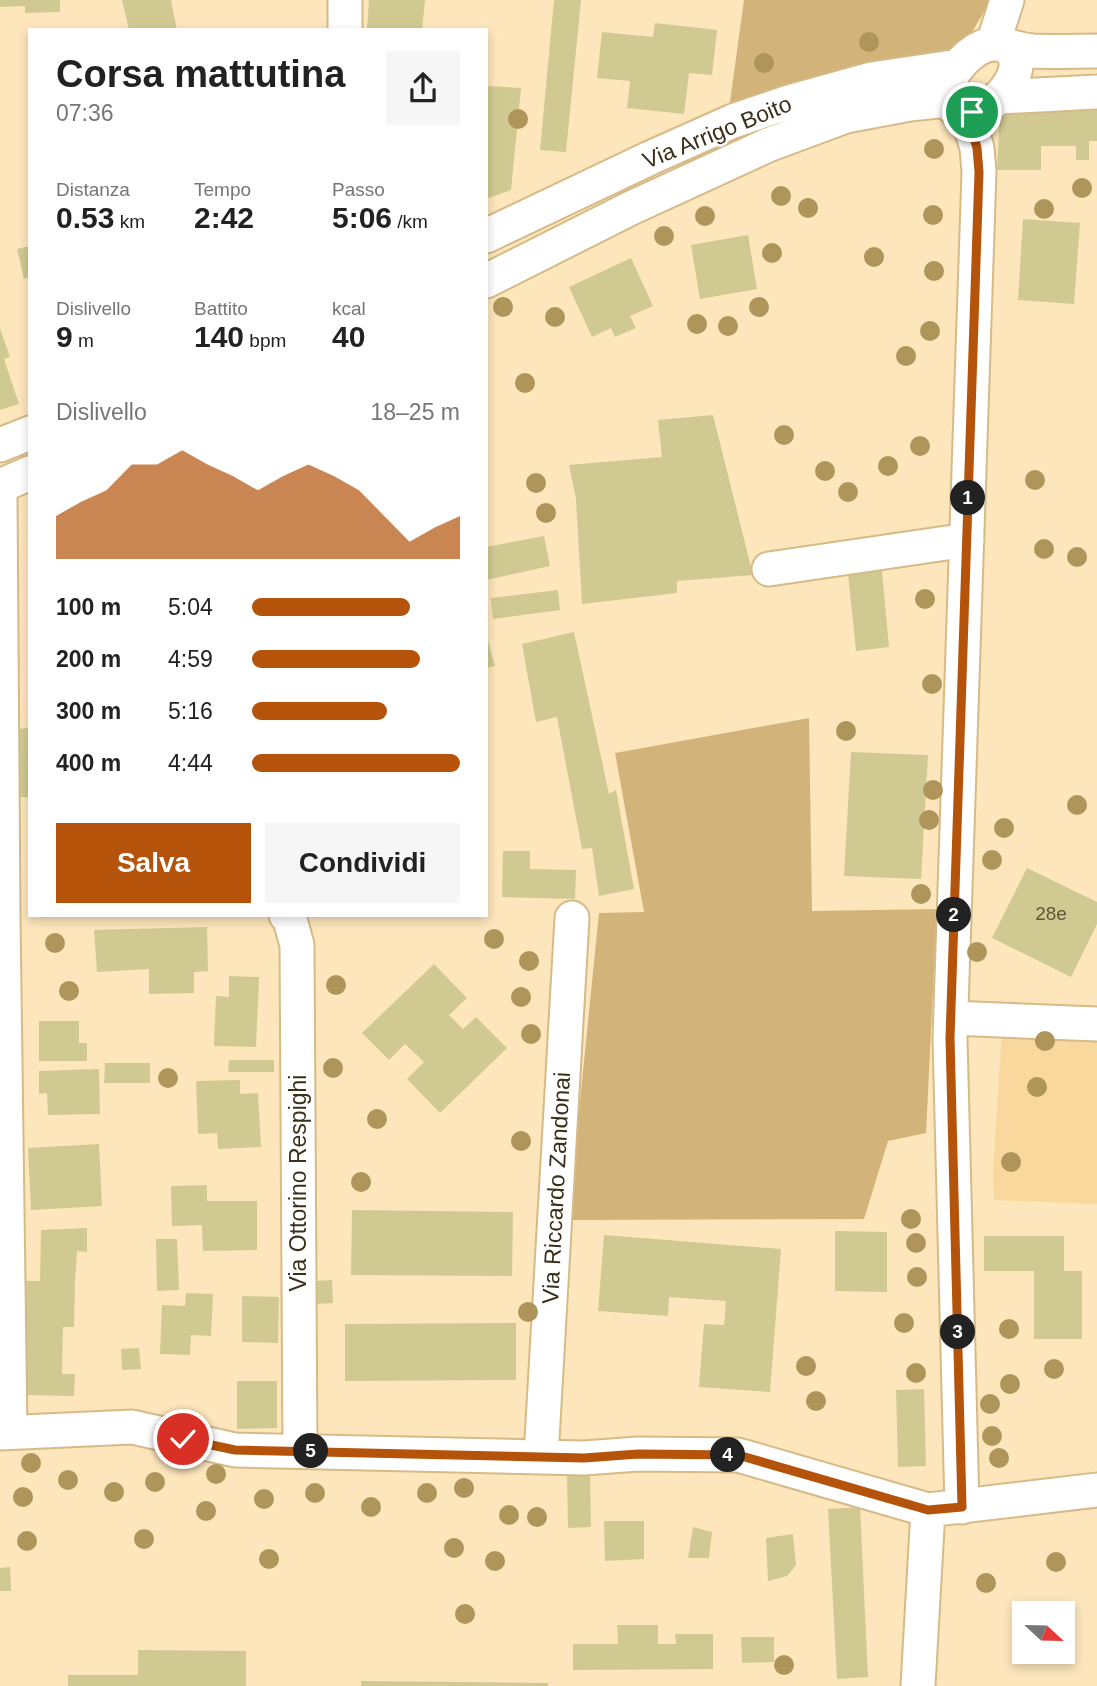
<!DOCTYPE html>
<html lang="it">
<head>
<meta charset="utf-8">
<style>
	:root { --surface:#fff; --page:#f6f6f6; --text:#222; --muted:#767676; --accent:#b45309 }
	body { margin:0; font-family:Arial,sans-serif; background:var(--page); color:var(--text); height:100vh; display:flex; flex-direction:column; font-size:26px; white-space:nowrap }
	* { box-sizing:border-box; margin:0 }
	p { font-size:23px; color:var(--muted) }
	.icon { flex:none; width:38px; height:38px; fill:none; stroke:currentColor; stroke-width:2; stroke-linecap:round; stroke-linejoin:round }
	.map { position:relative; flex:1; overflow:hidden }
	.side { position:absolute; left:28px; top:28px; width:460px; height:889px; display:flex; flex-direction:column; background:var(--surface); border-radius:0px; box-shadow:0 4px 10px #0003 }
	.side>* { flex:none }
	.needle { width:46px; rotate:112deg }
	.fabs { position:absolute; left:1012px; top:1601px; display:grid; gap:14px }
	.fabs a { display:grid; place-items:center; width:63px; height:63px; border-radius:0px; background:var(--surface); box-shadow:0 4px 10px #0003; font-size:35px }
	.pin { position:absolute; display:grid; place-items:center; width:60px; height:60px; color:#fff; margin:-30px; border:4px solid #fff; border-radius:50%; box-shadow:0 2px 7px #0007 }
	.km { position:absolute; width:35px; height:35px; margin:-18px; border-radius:50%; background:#222; color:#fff; font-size:19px; line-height:35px; text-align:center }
	.round { display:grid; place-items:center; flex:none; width:74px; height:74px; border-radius:0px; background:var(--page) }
	.headline { display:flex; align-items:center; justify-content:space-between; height:119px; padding:0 28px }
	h1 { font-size:38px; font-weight:800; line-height:52px }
	.stats { display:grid; grid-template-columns:repeat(3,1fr); gap:10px; height:119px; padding:7px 28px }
	.stats div { display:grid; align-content:center }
	.stats b { font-size:30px; font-weight:800 }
	.stats small { font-size:19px; font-weight:400 }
	.stats p { font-size:19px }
	.chart { height:196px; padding:14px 28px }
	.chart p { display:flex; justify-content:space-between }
	.chart svg { width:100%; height:126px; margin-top:7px; fill:var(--accent); opacity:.7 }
	.button { display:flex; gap:14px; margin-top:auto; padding:14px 28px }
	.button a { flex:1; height:80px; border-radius:0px; background:var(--accent); color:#fff; font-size:28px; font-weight:800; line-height:80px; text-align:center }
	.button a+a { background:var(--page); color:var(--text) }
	ul { padding:0 28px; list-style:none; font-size:23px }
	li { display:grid; grid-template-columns:112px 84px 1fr; align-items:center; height:52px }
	li i { height:18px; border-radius:9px; background:var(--accent) }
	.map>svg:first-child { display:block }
</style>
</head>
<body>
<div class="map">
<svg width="1097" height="1686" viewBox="0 0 1097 1686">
	<rect width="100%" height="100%" fill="#fde6bc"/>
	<!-- built -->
	<path fill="#f8d89c" d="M1002 1031 1097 1034V1204L994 1200 993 1170Z"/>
	<!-- green -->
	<path fill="#d2b47b" d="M744 0H991L962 49 729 109Z
		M809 718 812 911 937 909 926 1133 888 1141 864 1219 568 1220 599 913 644 912 615 753Z"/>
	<!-- building -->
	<path fill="#d0ca92" d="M0 0H60V12L25 13V6L0 7Z
		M122 0H171L177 30H129Z
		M369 0H425L422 30H367Z
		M554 0H581L566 152 540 150Z
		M655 23 717 30 712 75 689 73 684 114 627 108 630 81 597 78 602 32 653 37Z
		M486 86 521 88 511 190 486 199Z
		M1097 110V141H1089V160H1076V146H1041V170H997L1000 113Z
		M1023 219 1080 223 1074 304 1018 300Z
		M748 235 757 289 700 299 691 245Z
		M30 246V277L24 279 17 249Z
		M631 258 653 306 630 316 636 328 615 337 611 328 592 337 569 287Z
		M0 328 10 357 4 359 19 404 0 410Z
		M713 415 753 575 677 581V593L582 604 576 499 569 465 662 457 658 420Z
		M544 536 550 566 486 580V547Z
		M882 571 889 647 856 651 848 574Z
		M558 590 560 610 493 619 491 598Z
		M574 632 609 794 616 790 634 889 599 896 592 848 582 849 557 717 536 722 522 644Z
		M486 634 495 666 486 668Z
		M30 728V797H16V729Z
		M851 752 928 755 921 879 844 876Z
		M503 851H530V869L576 870 575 899 502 897Z
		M1027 868 1097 902V924L1071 977 992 938Z
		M207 927 208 971 194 972V993L149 994V969L97 972 94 930Z
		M434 964 467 998 449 1015 463 1029 476 1017 507 1048 440 1113 407 1079 424 1062 405 1044 389 1060 362 1033Z
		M229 976 259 977 256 1047 214 1046 216 996 229 997Z
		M39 1021H79V1043H87V1061H39Z
		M229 1060H274V1072H228Z
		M105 1063H150V1083H104Z
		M99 1069 100 1114 48 1115 47 1093 39 1094V1071Z
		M240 1080V1094L258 1093 261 1147 218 1149 217 1133 198 1134 196 1081Z
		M99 1144 102 1206 31 1210 28 1148Z
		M207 1185V1201H257V1250L203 1251 202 1225 172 1226 171 1186Z
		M352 1210 513 1212 512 1276 351 1275Z
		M87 1228V1252L77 1251 75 1282 74 1327H63L62 1374H75L74 1396 23 1395 24 1281H40L41 1230Z
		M835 1231 887 1232V1292L835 1291Z
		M604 1235 781 1249 770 1392 699 1387 704 1324 724 1325 726 1301 669 1297 668 1316 598 1311Z
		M984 1236H1064V1271H1082V1339H1034V1271H984Z
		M156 1239H177L179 1290 157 1291Z
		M332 1280 333 1303 316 1304V1281Z
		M186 1293 213 1294 211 1336 191 1335 190 1355 160 1354 162 1305 185 1306Z
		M242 1296 279 1297 278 1343 242 1342Z
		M516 1323V1380L345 1381V1324Z
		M139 1348 141 1369 122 1370 121 1349Z
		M237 1381H277V1428L237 1429Z
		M924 1389 926 1466 898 1467 896 1390Z
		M590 1470 591 1527 568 1528 567 1471Z
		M860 1507 868 1677 837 1679 828 1509Z
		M604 1521H644V1559L605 1561Z
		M693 1527 712 1532 709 1558H688Z
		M793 1534 796 1565 787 1576 768 1581 766 1538Z
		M10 1567 11 1591H0V1568Z
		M617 1625H658V1644H676L675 1634H713V1669L573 1670V1644H618Z
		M741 1637H774V1662L742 1663Z
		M138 1650 246 1651V1686H68V1675H138Z
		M361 1681 548 1683V1686H361Z"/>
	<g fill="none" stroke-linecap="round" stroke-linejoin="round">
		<defs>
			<path id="minor" d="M345 30V0
				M993 44 1007 0
				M1008 47C1012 52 1015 56 1016 61 1019 88 973 130 950 104 944 98 947 85 951 78 958 63 978 43 996 44 1008 45 1020 50 1033 51 1054 52 1076 51 1097 51
				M999 97 1097 92
				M954 107 971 128 977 148 979 172 950 1038 962 1507
				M486 236 650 158 733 121 789 102 872 79 959 66
				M486 281 631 208 768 145 846 116 910 104 947 100
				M0 445 30 433
				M0 486 30 473
				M0 496 3 915 10 1431
				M769 569 967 540
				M286 915 289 916 297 945 300 1451
				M951 1018 1097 1024
				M0 1433 132 1427 235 1450 584 1458 638 1454 738 1455 928 1510 1097 1490
				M541 1457 572 918
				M918 1686 928 1510"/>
		</defs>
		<!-- minor casing -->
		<use href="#minor" stroke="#d6ba87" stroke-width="37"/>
		<!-- minor -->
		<use href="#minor" stroke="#fff" stroke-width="33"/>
	</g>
	<!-- trees -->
	<g fill="#af955a">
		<circle cx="869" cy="42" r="10"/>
		<circle cx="764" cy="63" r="10"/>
		<circle cx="518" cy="119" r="10"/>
		<circle cx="934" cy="149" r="10"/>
		<circle cx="1082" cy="188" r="10"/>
		<circle cx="781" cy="196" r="10"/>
		<circle cx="808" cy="208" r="10"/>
		<circle cx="1044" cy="209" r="10"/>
		<circle cx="933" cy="215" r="10"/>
		<circle cx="705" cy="216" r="10"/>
		<circle cx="664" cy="236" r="10"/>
		<circle cx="772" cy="253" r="10"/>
		<circle cx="874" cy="257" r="10"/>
		<circle cx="934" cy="271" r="10"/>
		<circle cx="503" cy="307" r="10"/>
		<circle cx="759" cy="307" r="10"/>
		<circle cx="555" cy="317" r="10"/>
		<circle cx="697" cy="324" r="10"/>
		<circle cx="728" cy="326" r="10"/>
		<circle cx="930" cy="331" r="10"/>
		<circle cx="906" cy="356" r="10"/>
		<circle cx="525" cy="383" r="10"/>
		<circle cx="784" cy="435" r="10"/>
		<circle cx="920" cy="446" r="10"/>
		<circle cx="888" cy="466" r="10"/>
		<circle cx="825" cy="471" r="10"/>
		<circle cx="1035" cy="480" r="10"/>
		<circle cx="536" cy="483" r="10"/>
		<circle cx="848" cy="492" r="10"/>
		<circle cx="546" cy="513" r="10"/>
		<circle cx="1044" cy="549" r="10"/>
		<circle cx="1077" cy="557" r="10"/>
		<circle cx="925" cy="599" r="10"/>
		<circle cx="932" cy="684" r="10"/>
		<circle cx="846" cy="731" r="10"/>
		<circle cx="933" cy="790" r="10"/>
		<circle cx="1077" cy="805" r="10"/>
		<circle cx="929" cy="820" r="10"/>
		<circle cx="1004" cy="828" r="10"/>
		<circle cx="992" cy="860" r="10"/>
		<circle cx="921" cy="894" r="10"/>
		<circle cx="494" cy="939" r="10"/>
		<circle cx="55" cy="943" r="10"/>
		<circle cx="977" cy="952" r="10"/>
		<circle cx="529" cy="961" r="10"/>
		<circle cx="336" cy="985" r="10"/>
		<circle cx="69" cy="991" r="10"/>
		<circle cx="521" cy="997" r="10"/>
		<circle cx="531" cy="1034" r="10"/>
		<circle cx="1045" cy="1041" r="10"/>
		<circle cx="333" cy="1068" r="10"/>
		<circle cx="168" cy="1078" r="10"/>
		<circle cx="1037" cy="1087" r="10"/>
		<circle cx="377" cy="1119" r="10"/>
		<circle cx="521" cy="1141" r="10"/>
		<circle cx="1011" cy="1162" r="10"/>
		<circle cx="361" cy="1182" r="10"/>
		<circle cx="911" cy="1219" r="10"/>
		<circle cx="916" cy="1243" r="10"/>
		<circle cx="917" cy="1277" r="10"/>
		<circle cx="528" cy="1312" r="10"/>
		<circle cx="904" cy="1323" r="10"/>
		<circle cx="1009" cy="1329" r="10"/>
		<circle cx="806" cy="1366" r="10"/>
		<circle cx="1054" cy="1369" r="10"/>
		<circle cx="916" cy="1373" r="10"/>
		<circle cx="1010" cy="1384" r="10"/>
		<circle cx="816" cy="1401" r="10"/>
		<circle cx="990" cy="1404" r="10"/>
		<circle cx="992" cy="1436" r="10"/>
		<circle cx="999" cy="1458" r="10"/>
		<circle cx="31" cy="1463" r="10"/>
		<circle cx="216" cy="1474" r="10"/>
		<circle cx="68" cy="1480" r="10"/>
		<circle cx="155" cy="1482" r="10"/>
		<circle cx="464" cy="1488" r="10"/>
		<circle cx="114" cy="1492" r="10"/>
		<circle cx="315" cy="1493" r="10"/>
		<circle cx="427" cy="1493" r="10"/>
		<circle cx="23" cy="1497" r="10"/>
		<circle cx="264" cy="1499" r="10"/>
		<circle cx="371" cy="1507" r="10"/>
		<circle cx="206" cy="1511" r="10"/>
		<circle cx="509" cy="1515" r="10"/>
		<circle cx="537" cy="1517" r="10"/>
		<circle cx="144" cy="1539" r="10"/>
		<circle cx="27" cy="1541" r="10"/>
		<circle cx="454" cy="1548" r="10"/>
		<circle cx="269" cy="1559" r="10"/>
		<circle cx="495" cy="1561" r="10"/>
		<circle cx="1056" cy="1562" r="10"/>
		<circle cx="986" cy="1583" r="10"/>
		<circle cx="465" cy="1614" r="10"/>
		<circle cx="784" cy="1665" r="10"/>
	</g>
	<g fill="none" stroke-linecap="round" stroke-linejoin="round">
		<defs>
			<path id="route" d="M183 1439 235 1450 584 1458 638 1454 738 1455 928 1510 962 1507 950 1038 979 172 977 148 971 128 954 107 966 112H972"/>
		</defs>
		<!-- route casing -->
		<use href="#route" stroke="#fff" stroke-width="14"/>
		<!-- route -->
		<use href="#route" stroke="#b45309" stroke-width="9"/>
	</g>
	<g text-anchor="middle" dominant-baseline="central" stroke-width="5" stroke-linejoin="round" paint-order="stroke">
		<!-- number labels -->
		<g font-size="19" fill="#605638">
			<text x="1051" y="913">28e</text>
		</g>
		<!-- street labels -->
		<g font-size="23" fill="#3a2f1a" stroke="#fff">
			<text transform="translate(717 132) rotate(-22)">Via Arrigo Boito</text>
			<text transform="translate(298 1183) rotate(-90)">Via Ottorino Respighi</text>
			<text transform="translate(556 1188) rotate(-87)">Via Riccardo Zandonai</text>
		</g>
	</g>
</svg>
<div class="fabs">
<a><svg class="needle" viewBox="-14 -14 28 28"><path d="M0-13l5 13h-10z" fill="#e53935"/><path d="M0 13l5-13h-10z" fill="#767676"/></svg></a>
</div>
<div class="pin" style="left:972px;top:112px;background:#1e9e55"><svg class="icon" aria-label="arrive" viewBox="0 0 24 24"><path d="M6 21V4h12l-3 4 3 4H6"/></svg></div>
<div class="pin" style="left:183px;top:1439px;background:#d93025"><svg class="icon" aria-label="check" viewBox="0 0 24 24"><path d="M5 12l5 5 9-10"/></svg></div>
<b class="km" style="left:968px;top:498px">1</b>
<b class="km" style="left:954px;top:915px">2</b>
<b class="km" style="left:958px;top:1332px">3</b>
<b class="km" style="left:728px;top:1455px">4</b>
<b class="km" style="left:311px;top:1451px">5</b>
<section class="side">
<div class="headline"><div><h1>Corsa mattutina</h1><p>07:36</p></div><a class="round"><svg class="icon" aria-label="share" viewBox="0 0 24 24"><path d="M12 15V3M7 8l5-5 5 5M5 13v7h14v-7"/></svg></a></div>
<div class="stats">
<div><p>Distanza</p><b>0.53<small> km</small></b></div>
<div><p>Tempo</p><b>2:42</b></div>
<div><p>Passo</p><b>5:06<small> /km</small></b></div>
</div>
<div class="stats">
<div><p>Dislivello</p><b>9<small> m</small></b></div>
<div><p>Battito</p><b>140<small> bpm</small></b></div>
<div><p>kcal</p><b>40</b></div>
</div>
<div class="chart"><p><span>Dislivello</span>18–25 m</p>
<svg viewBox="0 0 160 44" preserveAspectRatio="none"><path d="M0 44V29L10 24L20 20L30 11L40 11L50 6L60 11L70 15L80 20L90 15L100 11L110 15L120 20L130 29L140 38L150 33L160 29V44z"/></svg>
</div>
<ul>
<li><b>100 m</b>5:04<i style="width:76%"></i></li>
<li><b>200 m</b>4:59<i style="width:81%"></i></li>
<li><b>300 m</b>5:16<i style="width:65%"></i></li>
<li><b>400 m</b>4:44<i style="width:100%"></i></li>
</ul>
<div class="button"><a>Salva</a><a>Condividi</a></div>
</section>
</div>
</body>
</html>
